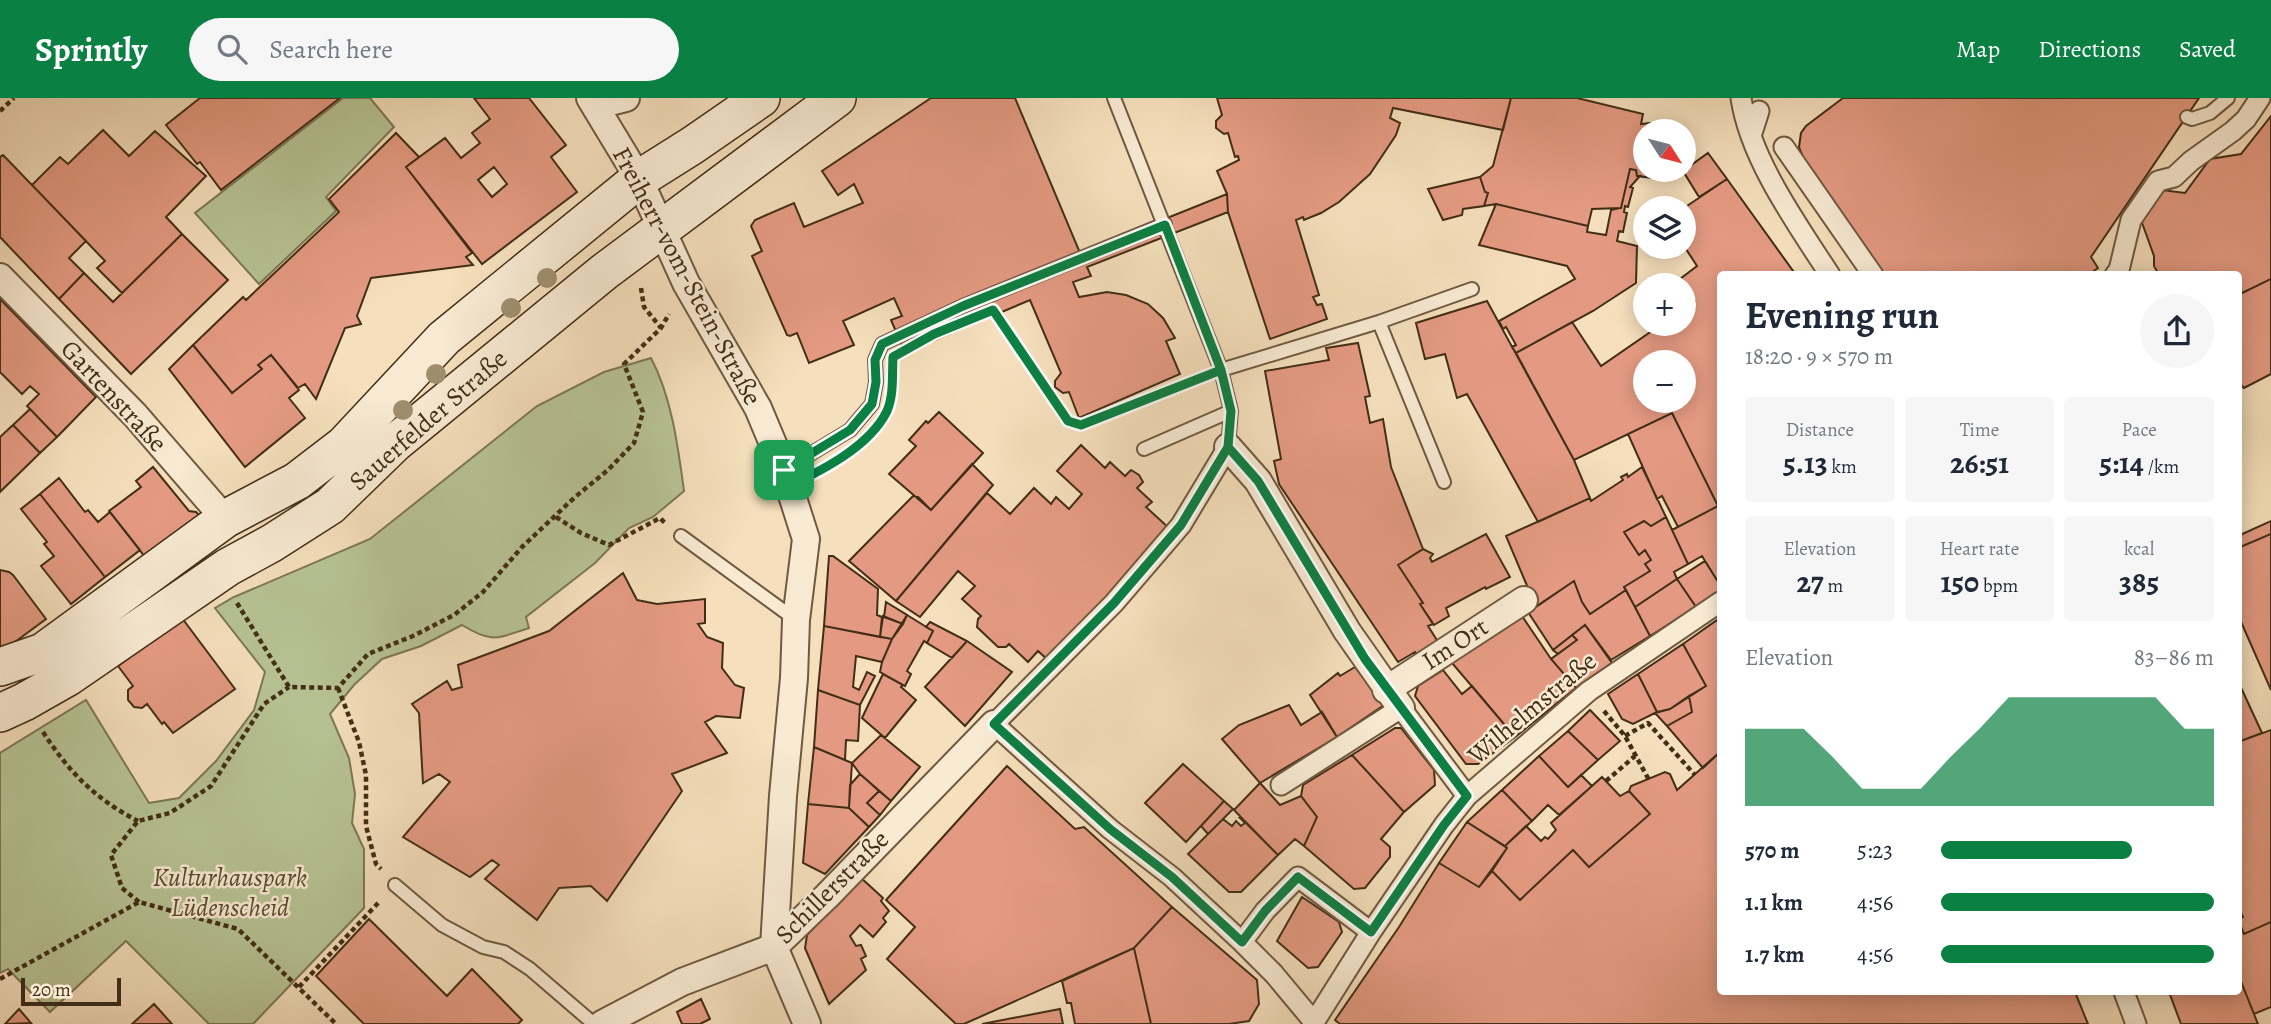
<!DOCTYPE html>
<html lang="en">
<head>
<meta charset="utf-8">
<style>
	:root { --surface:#fff; --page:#f6f6f7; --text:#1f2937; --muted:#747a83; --accent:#0b8043 }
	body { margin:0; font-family:Alegreya,serif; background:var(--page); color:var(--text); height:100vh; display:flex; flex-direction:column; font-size:26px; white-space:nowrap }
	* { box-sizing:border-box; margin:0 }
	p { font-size:23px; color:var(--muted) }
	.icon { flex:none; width:38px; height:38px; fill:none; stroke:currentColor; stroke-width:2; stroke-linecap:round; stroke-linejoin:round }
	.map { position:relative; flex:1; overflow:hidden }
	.drawer { position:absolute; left:1717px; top:173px; width:525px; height:724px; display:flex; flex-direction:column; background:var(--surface); border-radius:7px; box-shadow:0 4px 18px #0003 }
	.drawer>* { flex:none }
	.needle { width:46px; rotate:126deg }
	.fabs { position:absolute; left:1633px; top:21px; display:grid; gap:14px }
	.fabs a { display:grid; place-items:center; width:63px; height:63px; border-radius:50%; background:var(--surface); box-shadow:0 4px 18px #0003; font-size:35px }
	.scale { position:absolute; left:21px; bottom:18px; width:100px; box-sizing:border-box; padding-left:7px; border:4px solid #422e16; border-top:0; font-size:19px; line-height:24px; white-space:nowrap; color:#422e16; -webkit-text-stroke:5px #f8ead3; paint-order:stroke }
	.pin { position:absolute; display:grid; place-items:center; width:60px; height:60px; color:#fff; margin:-30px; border-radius:14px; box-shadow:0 4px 10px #0006 }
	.round { display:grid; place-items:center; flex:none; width:74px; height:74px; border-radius:37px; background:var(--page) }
	.headline { display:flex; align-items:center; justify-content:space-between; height:119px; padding:0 28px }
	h1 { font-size:38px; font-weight:700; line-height:52px }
	.figures { display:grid; grid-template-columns:repeat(3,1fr); gap:10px; height:119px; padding:7px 28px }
	.figures div { display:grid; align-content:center; border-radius:7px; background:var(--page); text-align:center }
	.figures b { font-size:30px; font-weight:700 }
	.figures small { font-size:19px; font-weight:400 }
	.figures p { font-size:19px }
	.chart { height:196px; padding:14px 28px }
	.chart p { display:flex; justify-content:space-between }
	.chart svg { width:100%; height:126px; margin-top:7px; fill:var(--accent); opacity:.7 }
	ul { padding:0 28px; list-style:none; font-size:23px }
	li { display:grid; grid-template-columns:112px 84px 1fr; align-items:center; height:52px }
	li i { height:18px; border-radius:9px; background:var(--accent) }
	header { display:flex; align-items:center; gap:42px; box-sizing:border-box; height:98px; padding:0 35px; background:var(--accent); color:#fff }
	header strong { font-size:33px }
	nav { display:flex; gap:38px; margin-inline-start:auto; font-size:24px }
	.search { width:490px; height:63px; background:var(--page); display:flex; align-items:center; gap:18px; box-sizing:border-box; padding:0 24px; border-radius:38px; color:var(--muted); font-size:26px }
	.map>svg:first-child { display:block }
</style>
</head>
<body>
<header>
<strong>Sprintly</strong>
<div class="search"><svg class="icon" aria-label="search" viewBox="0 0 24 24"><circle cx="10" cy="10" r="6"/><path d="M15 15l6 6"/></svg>Search here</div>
<nav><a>Map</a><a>Directions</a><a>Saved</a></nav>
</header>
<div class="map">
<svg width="2271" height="926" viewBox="0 0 2271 926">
	<rect width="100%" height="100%" fill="#f5dfbc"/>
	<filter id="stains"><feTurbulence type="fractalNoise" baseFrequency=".00286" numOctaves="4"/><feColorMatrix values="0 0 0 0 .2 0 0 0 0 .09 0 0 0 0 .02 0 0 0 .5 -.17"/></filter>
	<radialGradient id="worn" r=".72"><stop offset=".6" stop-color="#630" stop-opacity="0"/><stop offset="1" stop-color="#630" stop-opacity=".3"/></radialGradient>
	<!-- green -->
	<path fill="#b7c394" stroke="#7c7855" stroke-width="2" d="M343 0H370L394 29 326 99 336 113 259 186 195 115Z
		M651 260C672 300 678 349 684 393L653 419 629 430 595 465 526 519 529 530C497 540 493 546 462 527L421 548 382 561 354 587 330 616 349 660 355 696 352 725 364 751V810L253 926H209L126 843 50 914 8 871 0 875V655L86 602 149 705 179 700 216 663 254 612 265 574 215 510 234 499 370 441 537 308 604 274Z"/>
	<!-- building -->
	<path fill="#e49a82" stroke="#422e16" stroke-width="2" fill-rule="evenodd" d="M200 0H340L221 92 200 64 197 66 166 27Z
		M474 0H529L566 47 551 59 577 94 482 166 406 69 445 40 461 60 480 45 472 35 490 21ZM494 69 507 86 492 99 478 82Z
		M931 0H1015L1080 155 1227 96 1228 114 1087 169 1091 178 1073 184 1079 199 1107 194 1126 197 1148 206 1163 220 1175 240 1166 243 1180 276 1079 320 1069 294 1063 295 1055 289V283L1061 275 1030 202 914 251 904 252 891 222 902 218 894 200 843 223 854 247 809 265 797 235 790 238 787 237 752 158 762 153 751 128 755 122 794 105 804 129 863 105 854 86 838 97 822 73Z
		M1217 0H1511L1503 32 1393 10 1390 20 1400 25 1396 37 1370 76 1339 104 1321 115 1304 122 1303 119 1296 122 1319 197 1313 199 1317 207 1322 206 1327 221 1270 241 1228 114 1227 96 1217 73 1239 62 1238 58 1235 59 1228 35 1224 36 1216 30V23L1222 17Z
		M1511 0H1577L1643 16 1641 26 1650 25 1671 30 1676 33H1645V72H1656L1655 78 1652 80 1637 78 1636 72 1630 71 1621 110 1592 111 1588 128 1496 106 1484 108 1488 95 1485 94 1480 79 1493 68Z
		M1843 0H2199L2091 159 2098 170 2088 177H1883L1805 64 1799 49 1801 35 1806 28Z
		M2271 18V181L2238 197V177H2159L2154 168V158L2141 122 2162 92 2185 95 2210 61 2241 56Z
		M103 32 129 58 155 33 206 78 166 119 182 136 122 195 97 170 105 163 32 87 60 59 68 66Z
		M396 35 419 59 406 69 472 155 466 159 473 167 371 180 357 218 361 226 345 230 316 301 305 286 298 290 271 257 258 267 262 271 232 295 193 247 243 199 246 202 339 114 329 101Z
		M1708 55 1727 81 1699 99 1683 73Z
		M3 57 86 143 69 160 84 175 59 201 0 139V59Z
		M1630 71 1636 72 1637 78H1640L1630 89 1633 90 1628 109 1625 108 1624 114 1627 115 1623 134 1619 133 1617 143 1637 148 1636 185 1593 213 1516 255 1512 249 1516 247 1506 229 1503 231 1499 223 1575 181 1567 168 1479 147 1496 106 1588 128 1587 134 1606 137 1611 112 1621 110Z
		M1480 79 1485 94 1488 95 1484 108 1463 111 1462 117 1443 122 1428 91Z
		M1727 81 1796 177H1720V412L1672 315 1574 362 1516 255 1572 224 1601 268 1662 226H1684V211L1695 203 1680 181 1697 168 1684 148V110ZM1645 264H1684V303H1645Z
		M182 136 228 182 131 276 59 201 84 175 113 204Z
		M2271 181V276L2244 290 2238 284V197Z
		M0 201 96 299 57 339 27 308 39 296 30 288 22 296 0 274Z
		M1487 203 1574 362 1590 400 1538 424 1467 296 1457 300 1445 256 1425 261 1416 225Z
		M1358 245 1370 298 1365 299 1370 325 1383 321 1391 369 1423 451 1398 467 1423 505 1420 506 1433 526 1428 528 1440 547 1419 560 1415 554 1398 564 1279 386 1274 363 1281 361 1265 273 1329 262 1326 250Z
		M193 247 232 295 262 271 258 267 271 257 299 292 289 300 305 320 245 369 169 271Z
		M30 311 57 339 40 355 13 327Z
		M939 314 983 355 931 412 889 376 916 348 909 342 926 323 928 325Z
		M1672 315 1718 408 1678 429 1662 398 1657 401 1628 336Z
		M13 327 40 355 0 394V339Z
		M1081 347 1105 370 1110 364 1125 378 1131 372 1139 377 1143 384 1137 390 1152 404 1146 409 1170 431 1049 563 1038 553 1028 564 1009 546 1006 549H998L977 529 978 521 981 518 962 501 975 488 958 473 920 519 896 503 987 395 1010 416 1034 390 1051 406 1056 399 1069 411 1082 396 1057 373Z
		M972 366 993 387 896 503 849 463 913 398 918 399 931 412Z
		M153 369 189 413 196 414 200 418 149 464 109 413 141 389 136 383Z
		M1642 369 1666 419 1651 428 1644 423 1624 434 1639 457 1645 452 1651 462 1645 466 1650 473 1624 489 1626 492 1590 516 1582 504 1574 483 1536 509 1506 438 1590 400 1591 403 1623 382 1621 379 1627 376 1628 379Z
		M59 380 85 414 88 412 98 424 110 414 140 452 105 479 40 396Z
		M40 396 105 479 71 506 41 468 54 458 44 446 47 444 21 411Z
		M1718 408 1720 412V487L1702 458 1688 466 1672 432Z
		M1666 419 1688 466 1674 474 1677 481 1635 509 1624 489 1650 473 1645 466 1651 462 1645 452 1639 457 1624 434 1644 423 1651 428Z
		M2271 423V436L2238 450V438Z
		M1486 436 1510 479 1486 491 1485 489 1446 510 1449 518 1434 527 1420 506 1423 505 1398 467 1423 451 1433 456 1430 460 1432 464Z
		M2271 436V592L2238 517V450Z
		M829 458H833L878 491 877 517 882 519 880 539 824 528Z
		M1705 463 1720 487V495L1696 509 1677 481Z
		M0 472 9 474 13 477 46 521 0 555Z
		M623 475 637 502 657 506 705 501V525L698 526 707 539 723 545 722 570 735 587 744 590 740 620 716 618 705 624 727 655 672 676 682 693 607 803 591 788 559 790 537 822 485 781 499 767 492 762 470 779 403 739 450 684 439 676 423 685 419 615 412 606 447 583 452 592 462 589 458 567 549 533Z
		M1677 481 1696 509 1650 538 1635 509Z
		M1574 483 1582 504 1590 516 1626 492 1650 538 1611 562 1585 527 1553 552 1528 514Z
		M886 504 907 517 903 526 884 519Z
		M907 517 933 533 927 545 924 543 907 573 911 576 905 588 880 574 882 564 892 541Z
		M883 518 903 526 892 541 880 539Z
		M1522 518 1551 561 1576 590 1515 639 1452 565Z
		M182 520 235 591 173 635 164 624 162 626 147 606 142 610 134 609 128 602V592L133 588 118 568Z
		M1717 522 1720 527V654L1703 670 1667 628 1692 614 1689 598 1706 588 1683 546Z
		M930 524 967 543 952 560 927 545 933 533 926 529Z
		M1585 527 1612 565 1576 590 1551 561 1577 542 1572 537Z
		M824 528 892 541 882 564 856 558 853 589 859 592 867 574 875 578 860 607 818 592Z
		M1572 537 1577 542 1558 556 1553 552Z
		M967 543 1012 574 965 628 925 589Z
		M1683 546 1706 588 1670 611 1657 614 1638 576Z
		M1355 569 1384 607 1337 639 1310 597 1338 575 1340 578Z
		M1443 572 1462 596 1472 588 1515 639 1478 666H1466L1415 598 1418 588Z
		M883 576 903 587 901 589 916 602 885 640 862 620Z
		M1638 576 1657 614 1633 626 1622 621 1608 596Z
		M2238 583 2262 635 2238 644Z
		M818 592 860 607 858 643 846 642 845 662 814 649Z
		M1689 598 1692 614 1667 628 1655 615 1670 611Z
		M1289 607 1301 627 1322 614 1337 639 1260 685 1222 641 1239 627Z
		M1590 612 1620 643 1598 662 1568 633Z
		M1395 630H1401L1434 672 1435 687 1404 714 1352 657Z
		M2271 632V824L2244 836 2238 821 2243 819 2238 808V644Z
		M1568 633 1598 662 1568 689 1539 658Z
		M881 637 920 669 891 703 860 676 852 665Z
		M814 649 852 665 849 710 808 706Z
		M1720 654V894H2075L2088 926H1340L1335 922 1399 829 1439 765 1479 789 1492 773 1520 802 1573 752 1589 769 1650 716 1629 693 1631 688 1665 674 1670 676 1677 692Z
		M1352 657 1404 714 1381 741 1390 749V759L1365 790 1354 791 1304 748 1317 719 1301 698 1303 687Z
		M1539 658 1568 689 1581 677 1592 688 1559 717 1548 707 1532 723 1502 692Z
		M1183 666 1224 703 1186 744 1145 705Z
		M1007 668 1075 731 1084 729 1172 809 1134 850 964 926H956L887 861 915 829 886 802Z
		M860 676 879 693 867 705 880 717 869 729 849 710 850 687Z
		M1602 679 1620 698 1629 693 1650 716 1589 769 1573 752 1520 802 1492 773 1507 750 1505 748 1526 728 1541 743 1545 739 1548 741 1556 732 1551 725Z
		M1260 685 1280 707 1301 698 1317 719 1304 748 1295 741 1278 757 1234 712Z
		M1502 692 1532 723 1505 748 1467 724Z
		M879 693 891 703 880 717 867 705Z
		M1224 703 1233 711 1208 736 1201 728Z
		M808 706 849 710 869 729 825 776 803 765Z
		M1240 720H1241L1278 757 1241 794H1229L1188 756 1223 721 1232 728 1236 723 1241 728 1245 725Z
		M1467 724 1507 750 1479 789 1439 765Z
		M860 779 883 800 881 803 889 813 883 820 886 824 873 839 860 827 850 838 856 848 861 847 866 858 861 861 866 872 829 906 805 850 807 837Z
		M1302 799 1339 824 1342 834 1318 869 1308 870 1277 843Z
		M1172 809 1257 882 1259 906 1249 923 1229 926H1151L1134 850Z
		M369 821 447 898 472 871 522 922 518 926H364L316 878Z
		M2238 821 2244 836 2271 824V909L2254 916 2238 876Z
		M1134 850 1151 926H1075L1071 905H1067L1062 883Z
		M2238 876 2258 926H2181L2169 894H2238Z
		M701 901 710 921 700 926H682L677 914Z
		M154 906 172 926H132Z
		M19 911 31 925 5 926Z
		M1060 911 1063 926H982Z"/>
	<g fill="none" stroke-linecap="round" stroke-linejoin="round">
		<defs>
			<path id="service" d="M1114 0 1221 272 1231 313 1228 349
				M2187 19 2192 21 2210 15 2228 0
				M1379 224 1444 384
				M1221 272 1379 224 1472 191
				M1144 351 1231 313
				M784 372 850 332 872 306 876 284 875 262 882 246 963 208 1165 126
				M681 438 796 522
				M395 787 442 827 483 849 504 854 530 871 594 926"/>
			<path id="pedestrian" d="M1741 0C1750 61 1797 126 1830 177
				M1751 38 1759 13
				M1784 49 1873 177
				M2115 177 2119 172 2131 122 2158 83 2174 79 2191 63 2233 33 2246 21 2260 0
				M1228 349 1181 427 1114 505 994 626 1110 731 1172 779 1242 844 1274 876 1314 924
				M1281 687 1401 610 1467 698
				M1242 844 1265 813 1298 779 1371 834
				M2124 894 2136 926
				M1313 926 1371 834 1444 727 1467 698 1589 593 1720 504"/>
			<path id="minor" d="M590 0 639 81 686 185 758 310 784 372 806 441 796 522 794 580 783 698 774 849 807 926
				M595 8 626 0
				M0 179 135 317 225 421
				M1228 349 1258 383 1347 533 1401 610
				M1386 592 1524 502
				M602 926 682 884 774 849 827 798 994 626"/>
			<path id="secondary" d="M0 569 43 554 225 421 297 383 344 347 444 240 639 81 693 47 761 0
				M0 615 24 604 68 579 228 469 272 445 330 408 395 345 604 174 837 0"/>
		</defs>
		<!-- service casing -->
		<use href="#service" stroke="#6f5a40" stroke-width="16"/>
		<!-- pedestrian casing -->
		<use href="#pedestrian" stroke="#6f5a40" stroke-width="23"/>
		<!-- minor casing -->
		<use href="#minor" stroke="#6f5a40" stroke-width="30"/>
		<!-- secondary casing -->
		<use href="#secondary" stroke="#422e16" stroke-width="40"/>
		<!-- path -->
		<path stroke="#422e16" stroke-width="4.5" stroke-dasharray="5 3.5" stroke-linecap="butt" d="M0 13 14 0
			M641 190 644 209 661 230
			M998 219 1068 323 1081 327 1201 280
			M556 419 581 435 609 447 660 420 665 425
			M237 505 289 589 338 590 368 556 413 538 454 517 483 494 522 449 575 399 608 372 634 345 643 314 624 266 661 230 669 216
			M338 590 359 644 366 677V728L376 766 381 771
			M1604 613 1625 638 1649 682
			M43 634C69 674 95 701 138 723
			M1625 638 1648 625 1695 677
			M1606 683 1635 658
			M139 804 122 790 111 757 138 723 170 715 211 688 264 606 289 589
			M0 881 139 804 238 831 336 926
			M299 889 380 803"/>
		<!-- service -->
		<use href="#service" stroke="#f8ead3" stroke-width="12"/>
		<!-- pedestrian -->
		<use href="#pedestrian" stroke="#f8ead3" stroke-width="19"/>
		<!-- minor -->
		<use href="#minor" stroke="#f8ead3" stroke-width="26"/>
		<!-- secondary -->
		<use href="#secondary" stroke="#f8ead3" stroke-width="37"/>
	</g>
	<!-- trees -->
	<g fill="#9f8e6e">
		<circle cx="547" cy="180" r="10"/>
		<circle cx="511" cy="210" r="10"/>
		<circle cx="436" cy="276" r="10"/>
		<circle cx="403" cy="312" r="10"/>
	</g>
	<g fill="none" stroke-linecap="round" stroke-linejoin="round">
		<defs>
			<path id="route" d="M784 372 789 388C823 372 870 348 887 313 894 297 892 276 893 259L934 236 993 212 1068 323 1081 327 1221 272 1231 313 1228 349 1258 383 1365 561 1467 698 1444 727 1371 834 1298 779 1265 813 1242 844 1172 779 1110 731 994 626 1114 505 1181 427 1228 349 1231 313 1221 272 1165 127 963 208 882 246 875 262 876 284 872 306 850 332 784 372"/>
		</defs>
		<!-- route casing -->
		<use href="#route" stroke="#fff" stroke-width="14"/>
		<!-- route -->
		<use href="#route" stroke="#0b8043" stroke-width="9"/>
	</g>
	<g text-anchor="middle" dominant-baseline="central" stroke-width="5" stroke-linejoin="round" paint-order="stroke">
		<!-- street labels -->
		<g font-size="26" fill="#422e16" stroke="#f8ead3">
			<text transform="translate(687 178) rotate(62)">Freiherr-vom-Stein-Straße</text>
			<text transform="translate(114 298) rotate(47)">Gartenstraße</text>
			<text transform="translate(428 322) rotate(-41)">Sauerfelder Straße</text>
			<text transform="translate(1455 546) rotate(-33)">Im Ort</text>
			<text transform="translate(1532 610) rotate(-40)">Wilhelmstraße</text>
			<text transform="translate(832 789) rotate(-45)">Schillerstraße</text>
		</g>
		<!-- park labels -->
		<g font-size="26" font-style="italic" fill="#594c2f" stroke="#f8ead3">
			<text x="230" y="779">Kulturhauspark<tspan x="230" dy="30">Lüdenscheid</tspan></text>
		</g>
	</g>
	<rect width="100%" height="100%" filter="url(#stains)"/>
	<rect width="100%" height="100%" fill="url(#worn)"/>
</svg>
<div class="fabs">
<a><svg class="needle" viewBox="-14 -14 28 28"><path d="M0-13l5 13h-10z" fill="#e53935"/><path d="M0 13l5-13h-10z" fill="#747a83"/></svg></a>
<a><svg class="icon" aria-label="layers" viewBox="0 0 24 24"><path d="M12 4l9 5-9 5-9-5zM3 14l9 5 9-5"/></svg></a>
<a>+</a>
<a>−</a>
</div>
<div class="scale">20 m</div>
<div class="pin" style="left:784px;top:372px;background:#1e9e55"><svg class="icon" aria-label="arrive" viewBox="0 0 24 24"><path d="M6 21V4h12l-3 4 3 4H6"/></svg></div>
<section class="drawer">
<div class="headline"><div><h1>Evening run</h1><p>18:20 · 9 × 570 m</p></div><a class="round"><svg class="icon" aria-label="share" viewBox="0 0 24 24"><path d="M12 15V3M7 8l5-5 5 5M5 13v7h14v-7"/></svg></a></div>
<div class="figures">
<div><p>Distance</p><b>5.13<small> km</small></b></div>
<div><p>Time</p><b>26:51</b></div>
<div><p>Pace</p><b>5:14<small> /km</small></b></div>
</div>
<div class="figures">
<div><p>Elevation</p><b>27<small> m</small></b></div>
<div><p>Heart rate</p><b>150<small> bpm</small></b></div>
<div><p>kcal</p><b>385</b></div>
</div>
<div class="chart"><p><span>Elevation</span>83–86 m</p>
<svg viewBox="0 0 160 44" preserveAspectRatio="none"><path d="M0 44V17L10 17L20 17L30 27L40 38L50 38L60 38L70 27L80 17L90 6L100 6L110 6L120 6L130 6L140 6L150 17L160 17V44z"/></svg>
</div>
<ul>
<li><b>570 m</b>5:23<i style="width:70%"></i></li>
<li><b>1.1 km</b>4:56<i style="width:100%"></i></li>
<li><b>1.7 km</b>4:56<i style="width:100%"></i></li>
</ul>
</section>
</div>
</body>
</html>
